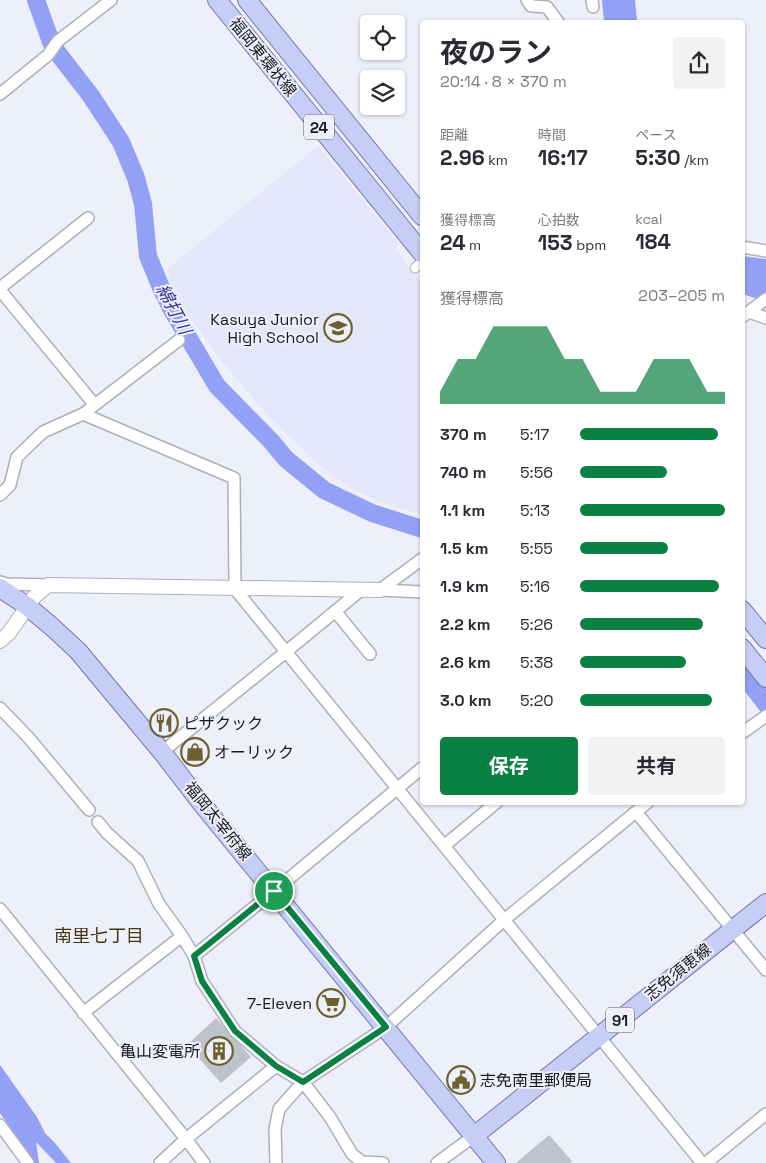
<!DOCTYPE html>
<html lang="ja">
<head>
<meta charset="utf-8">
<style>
	:root { --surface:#fff; --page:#f2f2f3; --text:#2b2b33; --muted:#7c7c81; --accent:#0b8043 }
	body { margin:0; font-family:"Space Grotesk","Noto Sans JP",sans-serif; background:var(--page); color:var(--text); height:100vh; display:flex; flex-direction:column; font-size:19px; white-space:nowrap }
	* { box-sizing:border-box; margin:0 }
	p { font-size:16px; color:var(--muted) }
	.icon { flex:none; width:28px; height:28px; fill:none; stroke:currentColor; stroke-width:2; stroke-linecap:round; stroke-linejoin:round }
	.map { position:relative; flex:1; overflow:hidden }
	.sheet { position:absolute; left:420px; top:20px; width:325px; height:785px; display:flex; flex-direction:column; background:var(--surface); border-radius:5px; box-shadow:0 1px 4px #0004 }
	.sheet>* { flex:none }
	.tools { position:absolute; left:360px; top:15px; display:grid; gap:10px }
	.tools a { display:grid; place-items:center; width:45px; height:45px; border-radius:5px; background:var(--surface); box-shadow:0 1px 4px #0004; font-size:25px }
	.pin { position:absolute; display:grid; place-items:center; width:42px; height:42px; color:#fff; margin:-21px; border:2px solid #fff; border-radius:50%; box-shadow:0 1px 5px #0007 }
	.round { display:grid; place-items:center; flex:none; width:52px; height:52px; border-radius:5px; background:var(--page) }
	.head { display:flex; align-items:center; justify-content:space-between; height:85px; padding:0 20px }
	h1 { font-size:28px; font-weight:700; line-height:38px }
	.figures { display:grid; grid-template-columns:repeat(3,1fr); gap:8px; height:85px; padding:5px 20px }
	.figures div { display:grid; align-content:center }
	.figures b { font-size:21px; font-weight:700 }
	.figures small { font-size:14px; font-weight:400 }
	.figures p { font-size:14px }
	.chart { height:140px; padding:10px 20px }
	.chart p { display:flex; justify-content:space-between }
	.chart svg { width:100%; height:90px; margin-top:5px; fill:var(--accent); opacity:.7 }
	.action { display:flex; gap:10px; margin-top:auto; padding:10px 20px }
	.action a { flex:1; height:58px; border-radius:5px; background:var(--accent); color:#fff; font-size:20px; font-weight:700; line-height:58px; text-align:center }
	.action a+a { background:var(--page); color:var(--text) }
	ul { padding:0 20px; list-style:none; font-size:16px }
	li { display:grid; grid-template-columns:80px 60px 1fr; align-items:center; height:38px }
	li i { height:12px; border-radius:6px; background:var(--accent) }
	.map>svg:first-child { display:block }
</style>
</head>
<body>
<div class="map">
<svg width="766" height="1163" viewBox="0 0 766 1163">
	<rect width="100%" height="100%" fill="#edf0fa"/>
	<!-- built -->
	<path fill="#e3e7f9" d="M318 146 400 245 395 248 422 284V515L378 501 347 486 324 469 270 418 225 365 189 316 174 290 167 269Z"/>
	<!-- water -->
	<path fill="#92a0f5" d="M602 0H635L637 22H604Z
		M742 256 766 259V302L743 294Z
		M0 1065 37 1117 45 1133 55 1143 71 1163H56L36 1142 39 1163H34L0 1113Z"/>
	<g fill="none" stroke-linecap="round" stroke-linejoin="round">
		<!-- river -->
		<path stroke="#92a0f5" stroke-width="18" d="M36 0 51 42 57 52 91 96 121 142 136 178 143 204 148 256 162 290 172 310 217 386 271 441 286 459 324 490 372 513 422 529
			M742 673 766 704"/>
	</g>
	<!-- building -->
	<path fill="#c0c2cb" d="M164 710 176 723 162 736 150 722Z
		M193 735 211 757 199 767 181 745Z
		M216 1018 251 1057 221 1083 187 1045Z
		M549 1135 572 1161 570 1163H516Z"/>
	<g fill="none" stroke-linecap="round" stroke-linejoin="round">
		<defs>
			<path id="pedestrian" d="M415 268 422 262"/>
			<path id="minor" d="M527 0 531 6 547 7 558 22
				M592 0 593 7
				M0 94 48 55 58 41 111 0
				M742 247 766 251
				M0 288 88 218
				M0 290 94 404
				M749 312 766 318
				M742 317 766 299
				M83 414 234 478 235 589 702 1163
				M0 495 10 485 17 457 43 432 83 414 179 340
				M0 582 7 584 48 585
				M380 590 422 559
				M380 590 422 592
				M335 611 370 654
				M0 708 28 737 89 810
				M742 733 766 716
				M162 752 287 651 361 590
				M636 812 766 970
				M98 822 107 833 138 861 159 904 182 936 194 956 202 981 235 1031 276 1066 303 1082 330 1117 352 1154 362 1162 383 1163
				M445 845 497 802
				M0 909 186 1139 276 1066
				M194 956 274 891 422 768
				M83 1013 182 936
				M0 1125 28 1163
				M160 1163 186 1139 204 1163
				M276 1163 275 1129 279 1109 303 1082 386 1027 504 920 648 802
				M437 1163 474 1136
				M706 1163 766 1114"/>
			<path id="tertiary" d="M0 641 9 633 34 597 48 585 380 590"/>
			<path id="primary" d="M217 0 422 253
				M247 0 422 216
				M0 588 27 606 51 626 78 651 162 752 202 804 496 1163
				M742 610 766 639
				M742 648 766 678
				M474 1136 766 903"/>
		</defs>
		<!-- pedestrian casing -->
		<use href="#pedestrian" stroke="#adb0b9" stroke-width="11"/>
		<!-- minor casing -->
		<use href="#minor" stroke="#adb0b9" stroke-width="14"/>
		<!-- tertiary casing -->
		<use href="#tertiary" stroke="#adb0b9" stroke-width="16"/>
		<!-- primary casing -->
		<use href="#primary" stroke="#717aa7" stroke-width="20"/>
		<!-- pedestrian -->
		<use href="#pedestrian" stroke="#fff" stroke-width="9"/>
		<!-- minor -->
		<use href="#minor" stroke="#fff" stroke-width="11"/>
		<!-- tertiary -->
		<use href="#tertiary" stroke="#fff" stroke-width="14"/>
		<!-- primary -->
		<use href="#primary" stroke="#c6cef7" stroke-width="18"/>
	</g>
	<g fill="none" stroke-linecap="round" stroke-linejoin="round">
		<defs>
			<path id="route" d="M274 891 386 1027 303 1082 276 1066 235 1031 202 981 194 956Z"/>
		</defs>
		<!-- route casing -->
		<use href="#route" stroke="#fff" stroke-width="10"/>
		<!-- route -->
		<use href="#route" stroke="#0b8043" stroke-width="6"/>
	</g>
	<!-- icons -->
	<defs>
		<symbol id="school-ring" viewBox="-11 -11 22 22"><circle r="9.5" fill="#edf0fa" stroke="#6e612e" stroke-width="1.5"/><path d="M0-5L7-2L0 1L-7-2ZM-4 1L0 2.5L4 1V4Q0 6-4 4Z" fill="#6e612e"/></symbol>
		<symbol id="restaurant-ring" viewBox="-11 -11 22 22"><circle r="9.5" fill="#edf0fa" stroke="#6e612e" stroke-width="1.5"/><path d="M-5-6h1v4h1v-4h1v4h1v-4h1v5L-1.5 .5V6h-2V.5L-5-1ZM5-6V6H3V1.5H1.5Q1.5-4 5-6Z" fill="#6e612e"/></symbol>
		<symbol id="shop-ring" viewBox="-11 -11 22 22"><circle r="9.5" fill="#edf0fa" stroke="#6e612e" stroke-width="1.5"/><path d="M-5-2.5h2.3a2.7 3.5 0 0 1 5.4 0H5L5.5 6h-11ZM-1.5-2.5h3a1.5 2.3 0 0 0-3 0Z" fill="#6e612e"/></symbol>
		<symbol id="supermarket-ring" viewBox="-11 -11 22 22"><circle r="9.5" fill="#edf0fa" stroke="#6e612e" stroke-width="1.5"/><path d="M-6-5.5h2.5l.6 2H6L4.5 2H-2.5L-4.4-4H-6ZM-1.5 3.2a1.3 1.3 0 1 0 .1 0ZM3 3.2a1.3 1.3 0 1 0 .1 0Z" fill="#6e612e"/></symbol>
		<symbol id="building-ring" viewBox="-11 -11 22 22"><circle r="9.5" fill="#edf0fa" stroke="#6e612e" stroke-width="1.5"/><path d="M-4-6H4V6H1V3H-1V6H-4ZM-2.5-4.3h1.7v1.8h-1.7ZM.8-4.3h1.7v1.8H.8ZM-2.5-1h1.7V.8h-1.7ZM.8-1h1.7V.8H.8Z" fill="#6e612e"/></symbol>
		<symbol id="civic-ring" viewBox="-11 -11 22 22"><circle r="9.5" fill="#edf0fa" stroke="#6e612e" stroke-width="1.5"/><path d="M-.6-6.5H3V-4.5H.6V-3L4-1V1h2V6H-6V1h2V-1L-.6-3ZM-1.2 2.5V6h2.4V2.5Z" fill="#6e612e"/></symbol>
	</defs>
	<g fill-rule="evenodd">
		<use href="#school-ring" x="322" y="312" width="32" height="32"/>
		<use href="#restaurant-ring" x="148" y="707" width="32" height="32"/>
		<use href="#shop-ring" x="179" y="736" width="32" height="32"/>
		<use href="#supermarket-ring" x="315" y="987" width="32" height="32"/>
		<use href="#building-ring" x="203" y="1035" width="32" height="32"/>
		<use href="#civic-ring" x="445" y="1064" width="32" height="32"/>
	</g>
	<g text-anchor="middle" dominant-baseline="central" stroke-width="4" stroke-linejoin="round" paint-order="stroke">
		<!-- shield labels -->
		<g fill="#edf0fa" stroke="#595a5f" stroke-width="1">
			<rect x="304" y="114.5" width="30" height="25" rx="4"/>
			<rect x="606" y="1007.5" width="28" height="25" rx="4"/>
		</g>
		<g font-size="15" font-weight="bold" fill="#191a1d">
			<text x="319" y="127">24</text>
			<text x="620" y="1020">91</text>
		</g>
		<!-- street labels -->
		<g font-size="16" fill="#191a1d" stroke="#edf0fa">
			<text transform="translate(263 57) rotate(51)">福岡東環状線</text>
			<text transform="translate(218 821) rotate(51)">福岡太宰府線</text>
			<text transform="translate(678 972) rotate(-39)">志免須恵線</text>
		</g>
		<!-- poi labels -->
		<g font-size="16" fill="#191a1d" stroke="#edf0fa" text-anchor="end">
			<text x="319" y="319">Kasuya Junior<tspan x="319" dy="18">High School</tspan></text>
			<text x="183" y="723" text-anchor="start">ピザクック</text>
			<text x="214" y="752" text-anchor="start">オーリック</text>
			<text x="312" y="1003">7-Eleven</text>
			<text x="200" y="1051">亀山変電所</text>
			<text x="480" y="1080" text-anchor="start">志免南里郵便局</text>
		</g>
		<!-- water labels -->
		<g font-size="18" font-style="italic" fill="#343596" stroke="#edf0fa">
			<text transform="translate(174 309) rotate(62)">綿打川</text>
		</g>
		<!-- neighbourhood labels -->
		<g font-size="18" fill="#42380e" stroke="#edf0fa">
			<text x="99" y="935">南里七丁目</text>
		</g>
	</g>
</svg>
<div class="tools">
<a><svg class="icon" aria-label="locate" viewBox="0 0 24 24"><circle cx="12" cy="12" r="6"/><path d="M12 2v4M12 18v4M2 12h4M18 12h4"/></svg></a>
<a><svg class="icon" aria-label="layers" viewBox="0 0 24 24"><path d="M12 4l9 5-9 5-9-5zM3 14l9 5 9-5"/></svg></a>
</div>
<div class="pin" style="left:274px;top:891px;background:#1e9e55"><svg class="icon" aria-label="arrive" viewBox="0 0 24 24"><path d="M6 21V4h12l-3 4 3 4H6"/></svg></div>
<section class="sheet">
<div class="head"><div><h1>夜のラン</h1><p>20:14 · 8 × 370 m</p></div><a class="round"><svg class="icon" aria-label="share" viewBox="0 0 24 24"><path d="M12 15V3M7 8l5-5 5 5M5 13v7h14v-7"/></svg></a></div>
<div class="figures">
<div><p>距離</p><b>2.96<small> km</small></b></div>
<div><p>時間</p><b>16:17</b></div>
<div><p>ペース</p><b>5:30<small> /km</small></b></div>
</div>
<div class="figures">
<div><p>獲得標高</p><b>24<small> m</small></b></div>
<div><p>心拍数</p><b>153<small> bpm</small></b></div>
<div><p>kcal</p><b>184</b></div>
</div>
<div class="chart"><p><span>獲得標高</span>203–205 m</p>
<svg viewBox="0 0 160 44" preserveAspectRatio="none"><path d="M0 44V38L10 22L20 22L30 6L40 6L50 6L60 6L70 22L80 22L90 38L100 38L110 38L120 22L130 22L140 22L150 38L160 38V44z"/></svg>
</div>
<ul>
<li><b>370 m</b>5:17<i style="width:95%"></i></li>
<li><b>740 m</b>5:56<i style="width:60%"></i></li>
<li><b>1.1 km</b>5:13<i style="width:100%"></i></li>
<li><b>1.5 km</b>5:55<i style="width:61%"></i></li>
<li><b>1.9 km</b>5:16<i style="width:96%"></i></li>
<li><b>2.2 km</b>5:26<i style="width:85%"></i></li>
<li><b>2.6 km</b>5:38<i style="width:73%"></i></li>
<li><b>3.0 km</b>5:20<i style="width:91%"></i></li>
</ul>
<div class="action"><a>保存</a><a>共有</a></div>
</section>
</div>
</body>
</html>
